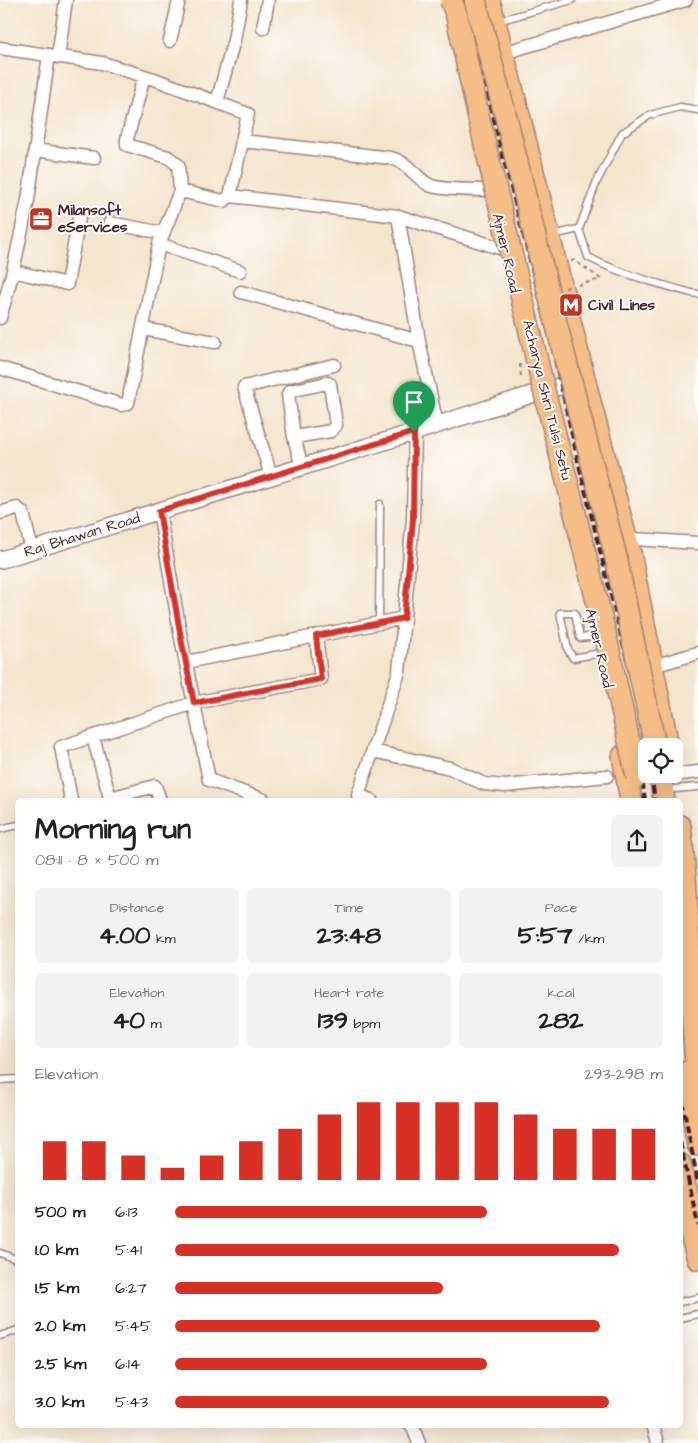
<!DOCTYPE html>
<html lang="en">
<head>
<meta charset="utf-8">
<style>
	:root { --surface:#fff; --page:#f2f2f2; --text:#222; --muted:#767676; --accent:#d93025 }
	body { margin:0; font-family:"Architects Daughter",sans-serif; background:var(--page); color:var(--text); height:100vh; display:flex; flex-direction:column; font-size:19px; white-space:nowrap }
	* { box-sizing:border-box; margin:0 }
	p { font-size:16px; color:var(--muted) }
	.icon { flex:none; width:28px; height:28px; fill:none; stroke:currentColor; stroke-width:2; stroke-linecap:round; stroke-linejoin:round }
	.map { position:relative; flex:1; overflow:hidden }
	.sheet { position:absolute; left:15px; top:798px; width:668px; height:630px; display:flex; flex-direction:column; background:var(--surface); border-radius:8px; box-shadow:0 5px 20px #0002 }
	.sheet>* { flex:none }
	.controls { position:absolute; left:638px; top:738px; display:grid; gap:10px }
	.controls a { display:grid; place-items:center; width:45px; height:45px; border-radius:8px; background:var(--surface); box-shadow:0 5px 20px #0002; font-size:25px }
	.pin { position:absolute; display:grid; place-items:center; width:42px; height:42px; color:#fff; margin:-51px -21px; border-radius:50% 50% 50% 0; rotate:-45deg; box-shadow:0 0 5px #0007 }
	.pin .icon { rotate:45deg }
	.round { display:grid; place-items:center; flex:none; width:52px; height:52px; border-radius:8px; background:var(--page) }
	.headline { display:flex; align-items:center; justify-content:space-between; height:85px; padding:0 20px }
	h1 { font-size:28px; font-weight:800; line-height:38px }
	.metrics { display:grid; grid-template-columns:repeat(3,1fr); gap:8px; height:85px; padding:5px 20px }
	.metrics div { display:grid; align-content:center; border-radius:8px; background:var(--page); text-align:center }
	.metrics b { font-size:25px; font-weight:800 }
	.metrics small { font-size:14px; font-weight:400 }
	.metrics p { font-size:14px }
	.chart { height:140px; padding:10px 20px }
	.chart p { display:flex; justify-content:space-between }
	.chart svg { width:100%; height:90px; margin-top:5px; stroke:var(--accent); stroke-width:6 }
	ul { padding:0 20px; list-style:none; font-size:16px }
	li { display:grid; grid-template-columns:80px 60px 1fr; align-items:center; height:38px }
	li i { height:12px; border-radius:6px; background:var(--accent) }
	.map>svg:first-child { display:block }
</style>
</head>
<body>
<div class="map">
<svg width="698" height="1443" viewBox="0 0 698 1443">
	<rect width="100%" height="100%" fill="#fdfcf7"/>
	<filter id="ink" filterUnits="userSpaceOnUse"><feTurbulence type="fractalNoise" baseFrequency=".02" numOctaves="2"/><feDisplacementMap in="SourceGraphic" scale="10" xChannelSelector="R" yChannelSelector="G"/><feConvolveMatrix kernelMatrix="1 2 1 2 8 2 1 2 1" color-interpolation-filters="sRGB"/></filter>
	<filter id="wash" filterUnits="userSpaceOnUse"><feTurbulence type="fractalNoise" baseFrequency=".0096" numOctaves="4" result="noise"/><feDisplacementMap in="SourceGraphic" scale="20" xChannelSelector="R" yChannelSelector="G"/><feGaussianBlur stdDeviation="1.12" result="paint"/><feColorMatrix in="noise" values="0 0 0 0 0 0 0 0 0 0 0 0 0 0 0 0 0 1.4 0 .05"/><feComposite in="paint" operator="in"/></filter>
	<g filter="url(#wash)">
		<rect width="100%" height="100%" fill="#f4e5cd"/>
	</g>
	<g filter="url(#ink)">
		<g fill="none" stroke-linecap="round" stroke-linejoin="round">
			<defs>
				<path id="service" d="M498 21 572 0
					M698 110 680 107 650 115 622 133 597 181 579 229 588 257C620 274 656 283 692 293L698 294
					M552 235 579 229
					M379 623 380 504
					M597 636 580 638 575 613H560L568 650 573 658 600 653
					M675 789 698 787
					M0 829 18 825
					M0 1080 18 1079
					M0 1253 18 1260
					M680 1302 698 1298
					M680 1318 698 1314
					M0 1336 18 1330"/>
				<path id="minor" d="M263 28 268 0
					M170 41 179 0
					M0 48 102 63 157 80 248 114 230 196 398 216 506 250
					M503 53 686 0
					M58 57 66 0
					M144 76 127 139V145L168 157 178 165 180 191
					M217 102 234 40 241 0
					M243 141 391 158C408 162 415 177 429 185 439 190 478 190 491 190
					M35 150 94 158
					M398 216 419 341 437 425
					M110 223 163 233
					M159 244 240 271
					M13 271 67 284 79 218
					M241 292 419 341
					M0 318 13 271 28 200 49 55
					M143 329 215 342
					M0 368 122 405 128 403 159 244 180 191 224 201 230 196
					M294 437 331 431 336 425 330 384 327 383 290 391 288 395 294 437 302 467
					M271 476 244 387 334 365
					M159 511 181 638 209 780 264 800
					M0 513 17 508 23 513 32 551
					M626 541 634 539 698 543
					M316 636 404 618
					M653 666 698 653
					M93 737 110 798 155 786 160 800
					M373 751 450 768 484 784 505 786 607 776
					M673 775 698 772
					M71 800 61 747 194 703 321 679 316 636 186 662
					M371 800 358 795 399 672 413 519 415 432
					M410 1425 413 1428 419 1443
					M653 1425 658 1443"/>
				<path id="tertiary" d="M0 560 415 432 536 393 583 380"/>
				<path id="trunk" d="M489 0 520 119 590 402 630 553 668 746
					M623 756 631 800
					M660 774 664 800
					M680 826C688 885 688 945 692 1005 693 1033 696 1061 698 1089
					M687 1072 689 1093 698 1145
					M680 1164 698 1239
					M689 1226 698 1259"/>
			</defs>
			<!-- service casing -->
			<use href="#service" stroke="#9f827c" stroke-width="9"/>
			<!-- minor casing -->
			<use href="#minor" stroke="#9f827c" stroke-width="15"/>
			<!-- tertiary casing -->
			<use href="#tertiary" stroke="#9f827c" stroke-width="19"/>
			<!-- trunk casing -->
			<use href="#trunk" stroke="#9f827c" stroke-width="24"/>
			<!-- path -->
			<path stroke="#9f827c" stroke-width="2" stroke-dasharray="4 4" stroke-linecap="butt" d="M571 261 574 260 601 279 578 285
				M520 364 521 376 522 375"/>
			<!-- service -->
			<use href="#service" stroke="#fff" stroke-width="6"/>
			<!-- minor -->
			<use href="#minor" stroke="#fff" stroke-width="12"/>
			<!-- tertiary -->
			<use href="#tertiary" stroke="#fff" stroke-width="16"/>
			<!-- trunk -->
			<use href="#trunk" stroke="#f6be87" stroke-width="21"/>
			<!-- rail -->
			<path stroke="#4a1f2b" stroke-width="4" stroke-dasharray="8 4" stroke-linecap="butt" d="M456 0 461 16 523 275 618 659 638 748 645 800
				M464 0 470 16 500 145 551 342 578 461 648 746
				M651 774 655 800
				M680 1089 698 1183
				M680 1142 698 1225"/>
			<defs>
				<path id="trunk-bridge" d="M451 0 457 17 479 119 543 386 604 629 637 777
					M475 0 507 121 551 303 615 553 655 746"/>
			</defs>
			<!-- trunk-bridge casing -->
			<use href="#trunk-bridge" stroke="#9f827c" stroke-width="24" stroke-linecap="butt"/>
			<!-- path-bridge -->
			<path stroke="#9f827c" stroke-width="2" stroke-dasharray="4 4" stroke-linecap="butt" d="M565 288 573 286"/>
			<!-- trunk-bridge -->
			<use href="#trunk-bridge" stroke="#f6be87" stroke-width="21"/>
		</g>
	</g>
	<g fill="none" stroke-linecap="round" stroke-linejoin="round" filter="url(#ink)">
		<defs>
			<path id="route" d="M414 432 413 519 404 618 316 636 321 679 194 703 181 638 159 511Z"/>
		</defs>
		<!-- route casing -->
		<use href="#route" stroke="#fff" stroke-width="10"/>
		<!-- route -->
		<use href="#route" stroke="#d93025" stroke-width="6"/>
	</g>
	<!-- icons -->
	<defs>
		<symbol id="office-square" viewBox="-11 -11 22 22"><rect x="-9" y="-9" width="18" height="18" rx="4" fill="#c8321e" stroke="#fdfcf7"/><path d="M-6-3h4V-5.5h4V-3h4V5H-6ZM-1-4.5V-3h2v-1.5ZM-6 0V1H6V0Z" fill="#fff"/></symbol>
		<symbol id="metro-square" viewBox="-11 -11 22 22"><rect x="-9" y="-9" width="18" height="18" rx="4" fill="#c8321e" stroke="#fdfcf7"/><path d="M-5.5 5V-5H-3L0 0L3-5H5.5V5H3V-.5L0 4L-3-.5V5Z" fill="#fff"/></symbol>
	</defs>
	<g fill-rule="evenodd">
		<use href="#office-square" x="27" y="205" width="28" height="28"/>
		<use href="#metro-square" x="557" y="291" width="28" height="28"/>
	</g>
	<g text-anchor="middle" dominant-baseline="central" stroke-width="4" stroke-linejoin="round" paint-order="stroke">
		<!-- poi labels -->
		<g font-size="15" font-weight="bold" fill="#4a1f2b" stroke="#fdfcf7" text-anchor="start">
			<text x="58" y="210">Milansoft<tspan x="58" dy="17">eServices</tspan></text>
			<text x="588" y="305">Civil Lines</text>
		</g>
		<!-- street labels -->
		<g font-size="15" fill="#4a1f2b" stroke="#fdfcf7">
			<text transform="translate(506 253) rotate(77)">Ajmer Road</text>
			<text transform="translate(547 400) rotate(76)">Acharya Shri Tulsi Setu</text>
			<text transform="translate(82 535) rotate(-17)">Raj Bhawan Road</text>
			<text transform="translate(599 648) rotate(77)">Ajmer Road</text>
		</g>
	</g>
</svg>
<div class="controls">
<a><svg class="icon" aria-label="locate" viewBox="0 0 24 24"><circle cx="12" cy="12" r="6"/><path d="M12 2v4M12 18v4M2 12h4M18 12h4"/></svg></a>
</div>
<div class="pin" style="left:414px;top:432px;background:#1e9e55"><svg class="icon" aria-label="arrive" viewBox="0 0 24 24"><path d="M6 21V4h12l-3 4 3 4H6"/></svg></div>
<section class="sheet">
<div class="headline"><div><h1>Morning run</h1><p>08:11 · 8 × 500 m</p></div><a class="round"><svg class="icon" aria-label="share" viewBox="0 0 24 24"><path d="M12 15V3M7 8l5-5 5 5M5 13v7h14v-7"/></svg></a></div>
<div class="metrics">
<div><p>Distance</p><b>4.00<small> km</small></b></div>
<div><p>Time</p><b>23:48</b></div>
<div><p>Pace</p><b>5:57<small> /km</small></b></div>
</div>
<div class="metrics">
<div><p>Elevation</p><b>40<small> m</small></b></div>
<div><p>Heart rate</p><b>139<small> bpm</small></b></div>
<div><p>kcal</p><b>282</b></div>
</div>
<div class="chart"><p><span>Elevation</span>293–298 m</p>
<svg viewBox="0 0 160 44" preserveAspectRatio="none"><path d="M5 44V25M15 44V25M25 44V32M35 44V38M45 44V32M55 44V25M65 44V19M75 44V12M85 44V6M95 44V6M105 44V6M115 44V6M125 44V12M135 44V19M145 44V19M155 44V19"/></svg>
</div>
<ul>
<li><b>500 m</b>6:13<i style="width:64%"></i></li>
<li><b>1.0 km</b>5:41<i style="width:91%"></i></li>
<li><b>1.5 km</b>6:27<i style="width:55%"></i></li>
<li><b>2.0 km</b>5:45<i style="width:87%"></i></li>
<li><b>2.5 km</b>6:14<i style="width:64%"></i></li>
<li><b>3.0 km</b>5:43<i style="width:89%"></i></li>
</ul>
</section>
</div>
</body>
</html>
